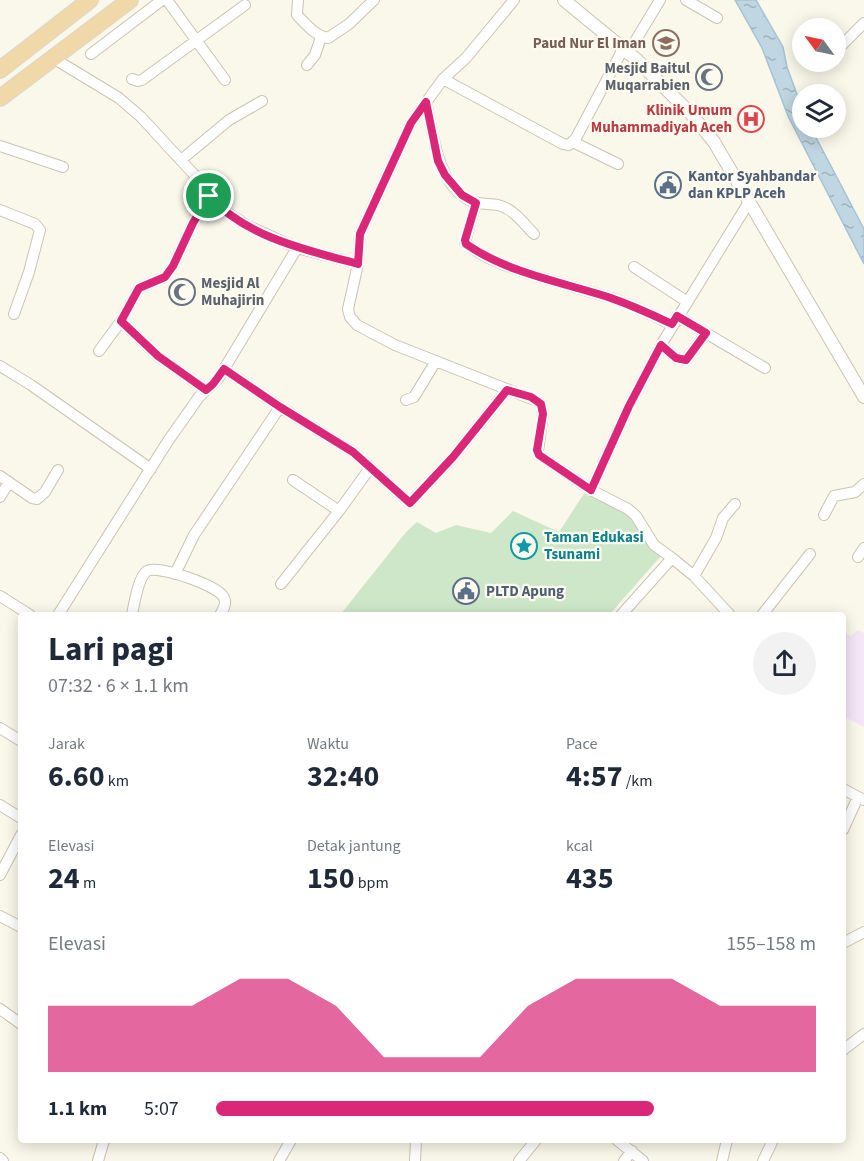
<!DOCTYPE html>
<html lang="id">
<head>
<meta charset="utf-8">
<style>
	:root { --surface:#fff; --page:#f2f2f3; --text:#1f2937; --muted:#747a83; --accent:#db2777 }
	body { margin:0; font-family:"Source Sans 3",sans-serif; background:var(--page); color:var(--text); height:100vh; display:flex; flex-direction:column; font-size:22px; white-space:nowrap }
	* { box-sizing:border-box; margin:0 }
	p { font-size:20px; color:var(--muted) }
	.icon { flex:none; width:33px; height:33px; fill:none; stroke:currentColor; stroke-width:2; stroke-linecap:round; stroke-linejoin:round }
	.map { position:relative; flex:1; overflow:hidden }
	.sheet { position:absolute; left:18px; top:612px; width:828px; height:531px; display:flex; flex-direction:column; background:var(--surface); border-radius:6px; box-shadow:0 3px 15px #0003 }
	.sheet>* { flex:none }
	.needle { width:39px; rotate:303deg }
	.buttons { position:absolute; left:792px; top:18px; display:grid; gap:12px }
	.buttons a { display:grid; place-items:center; width:54px; height:54px; border-radius:50%; background:var(--surface); box-shadow:0 3px 15px #0003; font-size:30px }
	.pin { position:absolute; display:grid; place-items:center; width:51px; height:51px; color:#fff; margin:-26px; border:3px solid #fff; border-radius:50%; box-shadow:0 2px 6px #0007 }
	.round { display:grid; place-items:center; flex:none; width:63px; height:63px; border-radius:32px; background:var(--page) }
	.overview { display:flex; align-items:center; justify-content:space-between; height:102px; padding:0 30px }
	h1 { font-size:33px; font-weight:700; line-height:45px }
	.figures { display:grid; grid-template-columns:repeat(3,1fr); gap:9px; height:102px; padding:6px 30px }
	.figures div { display:grid; align-content:center }
	.figures b { font-size:30px; font-weight:700 }
	.figures small { font-size:16px; font-weight:400 }
	.figures p { font-size:16px }
	.chart { height:168px; padding:12px 30px }
	.chart p { display:flex; justify-content:space-between }
	.chart svg { width:100%; height:108px; margin-top:6px; fill:var(--accent); opacity:.7 }
	ul { padding:0 30px; list-style:none; font-size:20px }
	li { display:grid; grid-template-columns:96px 72px 1fr; align-items:center; height:45px }
	li i { height:15px; border-radius:8px; background:var(--accent) }
	.map>svg:first-child { display:block }
</style>
</head>
<body>
<div class="map">
<svg width="864" height="1161" viewBox="0 0 864 1161">
	<defs>
		<pattern id="water-ripples" width="26" height="14" patternUnits="userSpaceOnUse" patternTransform="scale(1.5)"><rect width="26" height="14" fill="#c0d6e2"/><path d="M2 4q2-2 4 0t4 0M15 11q2-2 4 0t4 0" fill="none" stroke="#a0b1ba"/></pattern>
	</defs>
	<rect width="100%" height="100%" fill="#faf8ea"/>
	<!-- education -->
	<path fill="#f5e6f7" d="M858 630 864 633V727L843 716V632L851 636Z"/>
	<!-- park -->
	<path fill="#cfe7c9" d="M585 492 635 517 661 556 609 615H340L406 532 417 522 436 533 456 525 491 533 513 511 559 532Z"/>
	<!-- water -->
	<path fill="url(#water-ripples)" stroke="#a7c2d3" stroke-width="1.5" d="M735 0H756L783 47 787 67 802 108V128H811L864 229V264L788 116 762 48Z"/>
	<g fill="none" stroke-linecap="round" stroke-linejoin="round">
		<defs>
			<path id="minor" d="M167 0 225 80
				M298 0 297 15C306 24 315 36 328 38L349 24 374 0
				M686 0 717 18
				M836 51 864 23
				M628 53 660 0
				M91 54 162 0
				M53 58 119 98 141 117 200 181 209 196 225 211 248 226 297 248 358 264 360 234 411 123 443 79 466 58 514 0
				M824 62H825
				M307 65 315 55 321 37
				M132 79 138 81 142 80 245 5
				M443 79 563 144 569 145 576 138 623 49
				M426 102C434 134 436 184 471 201 479 205 489 203 498 205 514 209 523 223 534 234
				M573 142 618 164
				M0 146 63 167
				M181 160 229 120 262 101
				M476 203 465 242C487 267 574 286 608 297 630 304 651 314 672 325
				M0 210 35 224 40 230 29 272 14 314
				M358 264 348 309 350 317 357 325 395 345 537 401 541 404 543 414 538 451 539 455 591 490
				M634 267 686 301
				M677 316 765 368
				M121 321 158 356 206 390
				M661 345 676 358 686 360 706 333
				M99 351 121 321 139 288 165 277 173 266 193 223 209 196
				M0 366 31 385 151 469
				M224 369 280 407 353 452 410 503 453 457 507 390
				M406 400 414 397 436 361
				M0 476 32 498 37 499 45 492 58 470
				M293 480 339 511
				M0 497 9 482
				M824 515 834 496 855 492 864 484
				M858 557 864 548
				M672 558 694 576 730 615
				M175 574 194 535 280 407
				M694 576 716 538 723 518 735 504
				M281 584 339 511 370 468
				M0 596 30 615
				M58 615 168 441 199 397 218 379 297 248
				M132 615C134 605 138 577 147 571 159 565 220 586 224 598 227 604 223 610 220 615
				M621 615 672 558 654 545 636 516 628 509 591 490 629 406 661 345 749 202
				M762 615 810 554
				M0 728 21 741
				M843 789 864 800
				M0 805 21 818
				M843 830 858 797
				M0 875 21 835
				M0 916 21 927
				M845 942 864 932
				M0 1009 21 1024
				M843 1050 864 1034
				M617 1140 643 1161
				M0 1158 3 1161
				M98 1161 104 1140
				M279 1161 291 1140
				M415 1161 416 1140
				M519 1161 536 1140
				M624 1161 632 1151
				M722 1161 727 1140
				M763 1161 773 1140"/>
			<path id="tertiary" d="M564 0 637 60 692 115 714 142 864 397"/>
			<path id="trunk" d="M0 70 90 0
				M0 98 130 0"/>
		</defs>
		<!-- minor casing -->
		<use href="#minor" stroke="#ccc3b1" stroke-width="12"/>
		<!-- tertiary casing -->
		<use href="#tertiary" stroke="#ccc3b1" stroke-width="14"/>
		<!-- trunk casing -->
		<use href="#trunk" stroke="#dbd7d2" stroke-width="18"/>
		<!-- minor -->
		<use href="#minor" stroke="#fff" stroke-width="10"/>
		<!-- tertiary -->
		<use href="#tertiary" stroke="#fff" stroke-width="12"/>
		<!-- trunk -->
		<use href="#trunk" stroke="#f0d8a9" stroke-width="16"/>
	</g>
	<g fill="none" stroke-linecap="round" stroke-linejoin="round">
		<defs>
			<path id="route" d="M426 102 438 161 445 175 462 195 476 203 465 240 466 244C508 273 561 282 608 297 631 305 651 314 672 324L677 316 706 333 686 360 676 358 661 345 629 406 591 490 539 455 537 450 543 414 541 404 531 397 507 390 453 457 410 503 353 452 280 407 224 369 213 384 206 390 158 356 121 321 139 288 165 277 173 266 193 223 209 196C246 237 306 250 358 264L360 234 411 123Z"/>
		</defs>
		<!-- route casing -->
		<use href="#route" stroke="#fff" stroke-width="12"/>
		<!-- route -->
		<use href="#route" stroke="#db2777" stroke-width="8"/>
	</g>
	<!-- icons -->
	<defs>
		<symbol id="school-ring" viewBox="-11 -11 22 22"><circle r="9.5" fill="#fdfbf0" stroke="#8d6e63" stroke-width="1.5"/><path d="M0-5L7-2L0 1L-7-2ZM-4 1L0 2.5L4 1V4Q0 6-4 4Z" fill="#8d6e63"/></symbol>
		<symbol id="mosque-ring" viewBox="-11 -11 22 22"><circle r="9.5" fill="#fdfbf0" stroke="#6b7280" stroke-width="1.5"/><path d="M3.5-4.9A6 6 0 1 0 3.5 4.9A5 5 0 1 1 3.5-4.9Z" fill="#6b7280"/></symbol>
		<symbol id="hospital-ring" viewBox="-11 -11 22 22"><circle r="9.5" fill="#fdfbf0" stroke="#e0444e" stroke-width="1.5"/><path d="M-5-5h3v3.5h4V-5h3V5h-3V1.5h-4V5h-3Z" fill="#e0444e"/></symbol>
		<symbol id="civic-ring" viewBox="-11 -11 22 22"><circle r="9.5" fill="#fdfbf0" stroke="#5c6f8a" stroke-width="1.5"/><path d="M-.6-6.5H3V-4.5H.6V-3L4-1V1h2V6H-6V1h2V-1L-.6-3ZM-1.2 2.5V6h2.4V2.5Z" fill="#5c6f8a"/></symbol>
		<symbol id="sight-ring" viewBox="-11 -11 22 22"><circle r="9.5" fill="#fdfbf0" stroke="#0f9aa8" stroke-width="1.5"/><path d="M0-6L1.8-2.2L6-1.7L2.9 1.2L3.7 5.4L0 3.3L-3.7 5.4L-2.9 1.2L-6-1.7L-1.8-2.2Z" fill="#0f9aa8"/></symbol>
	</defs>
	<g fill-rule="evenodd">
		<use href="#school-ring" x="651" y="28" width="30" height="30"/>
		<use href="#mosque-ring" x="694" y="62" width="30" height="30"/>
		<use href="#hospital-ring" x="736" y="104" width="30" height="30"/>
		<use href="#civic-ring" x="653" y="170" width="30" height="30"/>
		<use href="#mosque-ring" x="167" y="277" width="30" height="30"/>
		<use href="#sight-ring" x="509" y="531" width="30" height="30"/>
		<use href="#civic-ring" x="451" y="576" width="30" height="30"/>
	</g>
	<g text-anchor="middle" dominant-baseline="central" stroke-width="4.5" stroke-linejoin="round" paint-order="stroke">
		<!-- education labels -->
		<g font-size="15" font-weight="bold" fill="#785e54" stroke="#fdfbf0" text-anchor="end">
			<text x="646" y="43">Paud Nur El Iman</text>
		</g>
		<!-- worship labels -->
		<g font-size="15" font-weight="bold" fill="#5b616d" stroke="#fdfbf0" text-anchor="end">
			<text x="690" y="68">Mesjid Baitul<tspan x="690" dy="17">Muqarrabien</tspan></text>
			<text x="201" y="283" text-anchor="start">Mesjid Al<tspan x="201" dy="17">Muhajirin</tspan></text>
		</g>
		<!-- health labels -->
		<g font-size="15" font-weight="bold" fill="#be3a42" stroke="#fdfbf0" text-anchor="end">
			<text x="732" y="110">Klinik Umum<tspan x="732" dy="17">Muhammadiyah Aceh</tspan></text>
		</g>
		<!-- service labels -->
		<g font-size="15" font-weight="bold" fill="#4e5e75" stroke="#fdfbf0" text-anchor="start">
			<text x="688" y="176">Kantor Syahbandar<tspan x="688" dy="17">dan KPLP Aceh</tspan></text>
			<text x="486" y="591">PLTD Apung</text>
		</g>
		<!-- culture labels -->
		<g font-size="15" font-weight="bold" fill="#0d838f" stroke="#fdfbf0" text-anchor="start">
			<text x="544" y="537">Taman Edukasi<tspan x="544" dy="17">Tsunami</tspan></text>
		</g>
	</g>
</svg>
<div class="buttons">
<a><svg class="needle" viewBox="-14 -14 28 28"><path d="M0-13l5 13h-10z" fill="#e53935"/><path d="M0 13l5-13h-10z" fill="#747a83"/></svg></a>
<a><svg class="icon" aria-label="layers" viewBox="0 0 24 24"><path d="M12 4l9 5-9 5-9-5zM3 14l9 5 9-5"/></svg></a>
</div>
<div class="pin" style="left:209px;top:196px;background:#1e9e55"><svg class="icon" aria-label="arrive" viewBox="0 0 24 24"><path d="M6 21V4h12l-3 4 3 4H6"/></svg></div>
<section class="sheet">
<div class="overview"><div><h1>Lari pagi</h1><p>07:32 · 6 × 1.1 km</p></div><a class="round"><svg class="icon" aria-label="share" viewBox="0 0 24 24"><path d="M12 15V3M7 8l5-5 5 5M5 13v7h14v-7"/></svg></a></div>
<div class="figures">
<div><p>Jarak</p><b>6.60<small> km</small></b></div>
<div><p>Waktu</p><b>32:40</b></div>
<div><p>Pace</p><b>4:57<small> /km</small></b></div>
</div>
<div class="figures">
<div><p>Elevasi</p><b>24<small> m</small></b></div>
<div><p>Detak jantung</p><b>150<small> bpm</small></b></div>
<div><p>kcal</p><b>435</b></div>
</div>
<div class="chart"><p><span>Elevasi</span>155–158 m</p>
<svg viewBox="0 0 160 44" preserveAspectRatio="none"><path d="M0 44V17L10 17L20 17L30 17L40 6L50 6L60 17L70 38L80 38L90 38L100 17L110 6L120 6L130 6L140 17L150 17L160 17V44z"/></svg>
</div>
<ul>
<li><b>1.1 km</b>5:07<i style="width:73%"></i></li>
</ul>
</section>
</div>
</body>
</html>
